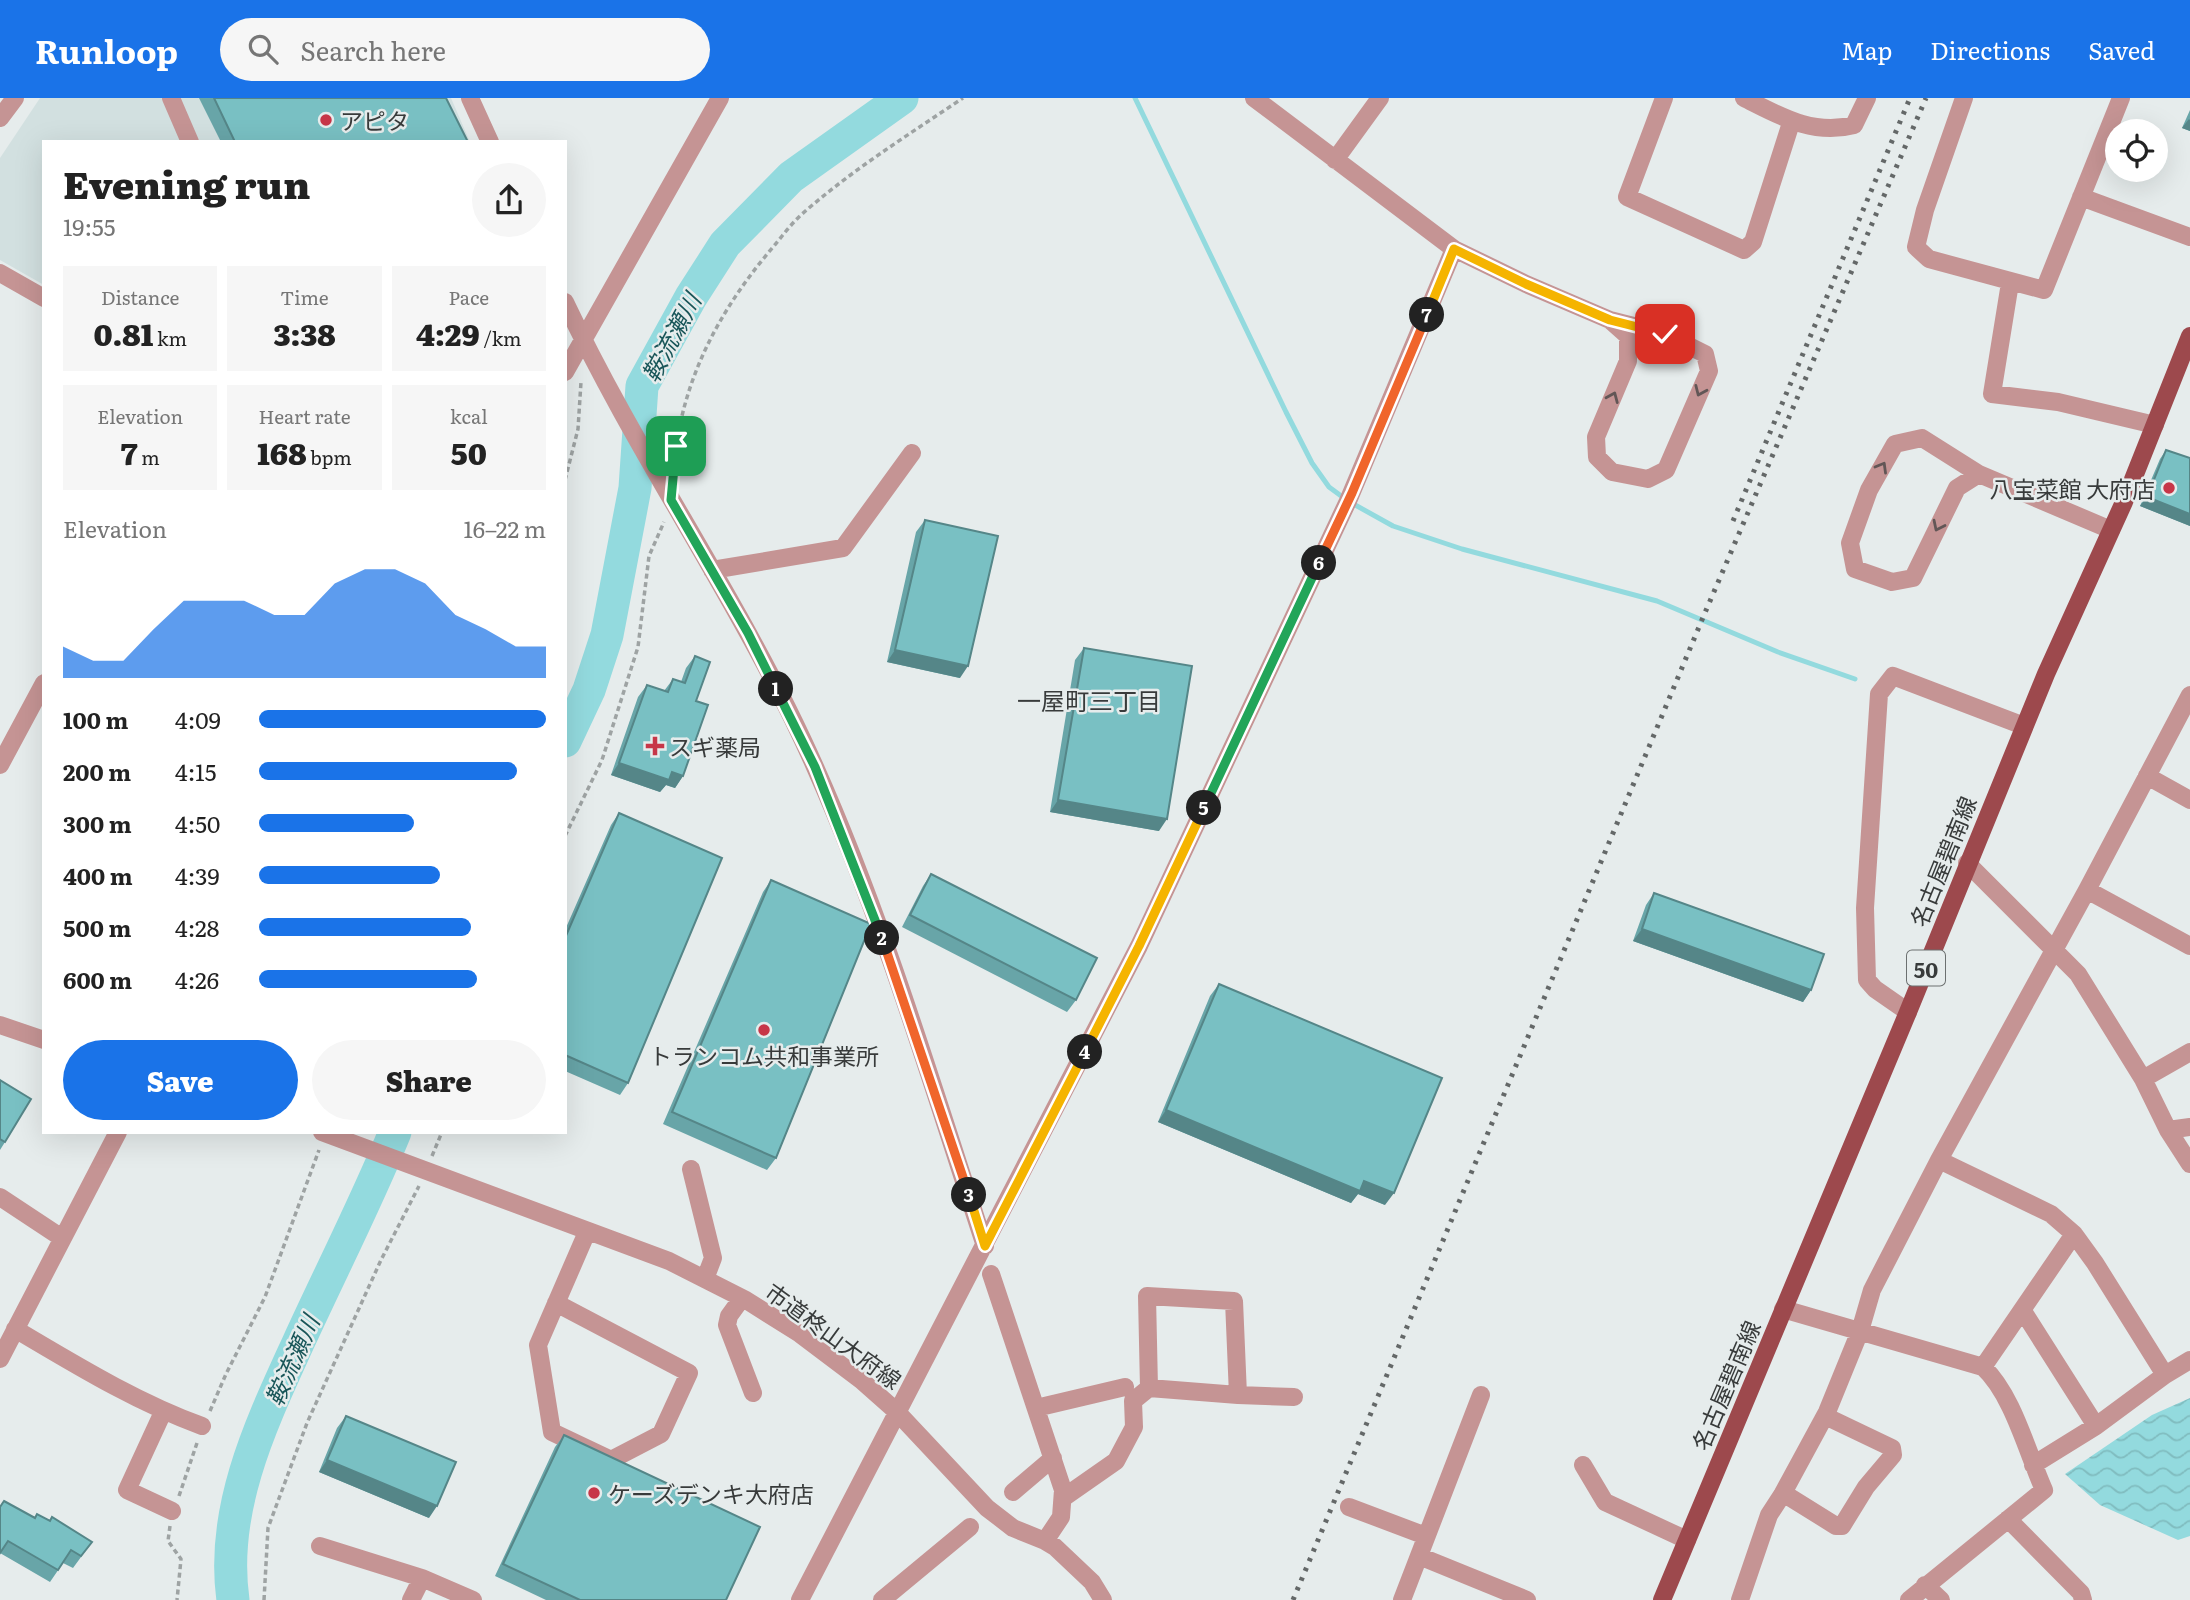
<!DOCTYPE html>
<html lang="en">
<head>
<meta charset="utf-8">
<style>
	:root { --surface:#fff; --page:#f6f6f6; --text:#222; --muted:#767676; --accent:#1a73e8 }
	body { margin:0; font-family:Literata,"Noto Sans JP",serif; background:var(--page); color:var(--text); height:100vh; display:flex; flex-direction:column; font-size:26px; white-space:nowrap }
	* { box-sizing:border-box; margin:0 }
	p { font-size:23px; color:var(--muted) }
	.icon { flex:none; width:38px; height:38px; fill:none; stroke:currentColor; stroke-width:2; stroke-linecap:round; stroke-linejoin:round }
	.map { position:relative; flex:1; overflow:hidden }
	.details { position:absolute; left:42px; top:42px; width:525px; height:994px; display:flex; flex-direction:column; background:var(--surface); border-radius:0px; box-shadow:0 7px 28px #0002 }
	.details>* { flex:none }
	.controls { position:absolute; left:2105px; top:21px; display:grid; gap:14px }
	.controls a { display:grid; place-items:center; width:63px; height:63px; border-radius:50%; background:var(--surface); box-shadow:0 7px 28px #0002; font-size:35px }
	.pin { position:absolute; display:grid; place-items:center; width:60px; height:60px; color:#fff; margin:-30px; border-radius:14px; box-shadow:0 4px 10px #0006 }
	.km { position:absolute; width:35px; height:35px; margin:-18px; border-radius:50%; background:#222; color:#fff; font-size:19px; line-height:35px; text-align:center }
	.round { display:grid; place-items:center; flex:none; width:74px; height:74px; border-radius:37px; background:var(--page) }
	.head { display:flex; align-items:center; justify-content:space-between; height:119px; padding:0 21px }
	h1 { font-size:38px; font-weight:800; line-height:52px }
	.metrics { display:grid; grid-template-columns:repeat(3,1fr); gap:10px; height:119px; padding:7px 21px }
	.metrics div { display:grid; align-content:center; border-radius:0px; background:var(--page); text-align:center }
	.metrics b { font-size:30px; font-weight:800 }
	.metrics small { font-size:19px; font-weight:400 }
	.metrics p { font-size:19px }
	.chart { height:196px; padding:14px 21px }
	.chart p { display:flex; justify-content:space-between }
	.chart svg { width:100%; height:126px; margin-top:7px; fill:var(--accent); opacity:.7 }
	.action { display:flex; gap:14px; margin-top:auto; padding:14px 21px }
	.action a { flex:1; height:80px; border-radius:42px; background:var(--accent); color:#fff; font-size:28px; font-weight:800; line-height:80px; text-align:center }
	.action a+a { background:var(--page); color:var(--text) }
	ul { padding:0 21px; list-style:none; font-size:23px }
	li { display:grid; grid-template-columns:112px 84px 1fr; align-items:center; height:52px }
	li i { height:18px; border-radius:9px; background:var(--accent) }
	header { display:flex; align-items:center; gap:42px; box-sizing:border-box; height:98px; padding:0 35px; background:var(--accent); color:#fff }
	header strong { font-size:33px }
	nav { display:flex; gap:38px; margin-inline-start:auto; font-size:24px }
	.search { width:490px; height:63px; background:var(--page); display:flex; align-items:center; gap:18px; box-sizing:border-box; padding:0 24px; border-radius:38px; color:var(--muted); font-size:26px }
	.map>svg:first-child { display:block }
</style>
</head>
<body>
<header>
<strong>Runloop</strong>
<div class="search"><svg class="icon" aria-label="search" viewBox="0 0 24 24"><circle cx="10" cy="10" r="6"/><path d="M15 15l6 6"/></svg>Search here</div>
<nav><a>Map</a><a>Directions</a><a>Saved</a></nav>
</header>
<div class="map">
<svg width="2190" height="1502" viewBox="0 0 2190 1502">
	<defs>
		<pattern id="water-waves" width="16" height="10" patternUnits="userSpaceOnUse" patternTransform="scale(1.75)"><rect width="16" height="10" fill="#93dade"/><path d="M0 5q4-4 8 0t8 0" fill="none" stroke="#80bcbf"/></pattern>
	</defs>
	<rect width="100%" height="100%" fill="#e6ecec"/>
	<!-- built -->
	<path fill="#d2e0e0" d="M40 0H451L470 44H44V187L0 162V60Z"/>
	<!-- water -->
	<path fill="url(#water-waves)" d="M2190 1300V1438L2178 1442 2100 1407 2065 1376 2152 1317Z"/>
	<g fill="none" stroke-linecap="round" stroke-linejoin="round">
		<!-- stream -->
		<path stroke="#93dade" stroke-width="5" d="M1135 0 1286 314 1312 365 1329 389 1348 403 1393 428 1462 451 1657 503 1778 554 1855 581"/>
		<!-- river -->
		<path stroke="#93dade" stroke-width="33" d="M565 643 589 592 607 537 635 390 642 288 691 199 725 146 791 79 902 0
			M233 1502C220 1410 262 1324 299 1243 331 1173 366 1105 395 1034"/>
		<!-- path -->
		<path stroke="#9ea3a3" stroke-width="3.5" stroke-dasharray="5 3.5" stroke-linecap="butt" d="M674 368C681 283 719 212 774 148 783 137 792 125 802 116 852 72 908 37 963 0
			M565 382 578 331 581 284
			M565 738 602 662 638 549 649 458 664 424
			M432 1058 442 1034
			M210 1313 226 1276 265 1199 319 1052
			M179 1398 198 1342
			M170 1428 168 1443 181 1461 177 1502
			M264 1502 268 1430 307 1325 381 1162 419 1088"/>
		<!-- minor -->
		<path stroke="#c59494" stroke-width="18" d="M171 0 190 44
			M470 0 490 44
			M1254 0 1454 151 1526 186 1610 222 1665 236 1705 256 1709 273 1666 372 1648 381 1612 374 1597 359 1596 339 1628 263V238L1610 222
			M1664 0 1627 99 1744 152 1753 144 1791 25
			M1744 0C1780 18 1813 38 1854 27L1867 0
			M1964 0 1925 112 1916 149 1929 161 2044 192 2121 0
			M0 20 15 0
			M1335 62 1380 0
			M2081 99 2190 139
			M0 175 44 200
			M2010 185 1992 296 2058 304 2155 327
			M565 204C640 363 744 508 815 669 884 824 932 987 985 1148
			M565 274 720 0
			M1979 376 1957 390 1913 480 1892 484 1855 471 1850 445 1869 392 1895 346 1922 340 1979 376 2111 432
			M712 472 843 450 912 355
			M0 667 44 585
			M2147 678 2190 702
			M1967 765 2078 876 2143 981 2168 1032 2190 1066
			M2087 792 2190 848
			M1908 914 1875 891 1867 882 1865 810 1879 596 1893 578 2024 628
			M0 927 44 942
			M2143 981 2190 954
			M2168 1032 2190 1029
			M322 1034 669 1163 746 1202 800 1236 861 1282 896 1313 987 1410 1013 1430 1045 1443 1055 1449 1092 1484 1103 1502
			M1939 1062 2051 1116 2074 1136 2095 1165 2165 1277
			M691 1071 713 1160 705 1181
			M0 1099 62 1140
			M991 1176 1063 1392 1061 1419 1045 1443
			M742 1200 729 1218 727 1227 753 1295
			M556 1205 689 1275 661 1336 611 1362 552 1334 538 1247 587 1134
			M1783 1211 1983 1269C2013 1297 2027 1354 2044 1392L1909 1502
			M2023 1213 2096 1328
			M15 1231C76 1267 136 1304 202 1328
			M0 1261 118 1034
			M1983 1269 2074 1136
			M1238 1297 1294 1299
			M1036 1310 1125 1289
			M163 1314 127 1392 172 1413
			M1583 1367 1605 1404 1687 1442
			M2033 1367 2096 1328 2165 1277 2190 1262
			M1013 1394 1053 1360
			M1783 1395 1836 1428H1842L1866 1389 1893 1357 1892 1350 1825 1318
			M1063 1400 1116 1363 1134 1329 1133 1303 1149 1290 1238 1297 1234 1203 1147 1198 1149 1290
			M1349 1409 1426 1438
			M2008 1421 2081 1495 2083 1502
			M320 1448 422 1480 473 1502
			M1419 1458 1527 1502
			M1925 1487 1941 1502
			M411 1502 422 1480
			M800 1502 1139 848 1348 403 1454 151
			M882 1502 970 1429
			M1402 1502 1481 1297
			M1740 1502 1769 1417 1782 1397 1827 1314 1860 1233 1872 1192 1939 1062 2087 792 2190 597"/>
		<!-- major -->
		<path stroke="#9d494d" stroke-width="18" d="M1662 1502 1908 914 2046 576 2124 404 2190 238"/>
		<!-- rail -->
		<path stroke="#646868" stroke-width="5" stroke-dasharray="3.5 7" stroke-linecap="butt" d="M1733 423 1910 0
			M1293 1502 1704 517 1926 0"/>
	</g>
	<!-- wall -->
	<path fill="#68a5a8" d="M199 0H446L468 44H221Z
		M2190 12V33L2182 30Z
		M2166 352 2190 360V428L2140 408 2160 361Z
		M925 422 960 580 887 564 916 434Z
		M1084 550 1159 733 1050 714 1075 562Z
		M695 558 696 603 683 678 675 690 666 687 660 694 611 677 638 599 647 587 664 593 673 581 681 584 686 570Z
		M619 715 628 985 620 997 565 973V832L611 727Z
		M931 776 1076 902 1067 914 902 829 923 788Z
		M771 782 776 1060 767 1072 663 1026 763 794Z
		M1654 795 1811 892 1803 904 1633 843 1646 807Z
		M1219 886 1385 1107 1358 1096 1351 1105 1158 1024 1210 898Z
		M0 982 5 1044 0 1052Z
		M346 1318 429 1420 319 1374 337 1330Z
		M564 1337 726 1502H546L495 1478 555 1349Z
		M0 1408 35 1420 50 1423 92 1444 73 1470 63 1465 50 1484 0 1455Z"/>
	<!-- shaded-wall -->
	<path fill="#558688" d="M2189 21 2190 22V33L2182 30Z
		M2147 399 2190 416V428L2140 408Z
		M895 552 968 568 960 580 887 564Z
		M619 665 672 674 683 678 675 690 666 687 660 694 611 677Z
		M1058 702 1167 721 1159 733 1050 714Z
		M1642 831 1811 892 1803 904 1633 843Z
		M1166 1012 1364 1083 1394 1095 1385 1107 1358 1096 1351 1105 1158 1024Z
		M327 1362 437 1408 429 1420 319 1374Z"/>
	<!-- building -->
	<path fill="#79c0c3" stroke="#558688" stroke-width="2" d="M214 0H446L468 44H235Z
		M2166 352 2190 360V416L2147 399Z
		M925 422 998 438 968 568 895 552Z
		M1084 550 1192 568 1167 721 1058 702Z
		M695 558 710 564 696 603 708 607 683 678 672 674 669 682 619 665 647 587 668 594 673 581 685 585Z
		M619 715 722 760 628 985 565 957V840Z
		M931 776 1097 860 1076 902 910 817Z
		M771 782 871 826 776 1060 672 1014Z
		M1654 795 1824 856 1811 892 1642 831Z
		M1219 886 1442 980 1394 1095 1364 1083 1360 1093 1166 1012Z
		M0 982 31 1001 5 1044 0 1041Z
		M346 1318 456 1364 437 1408 327 1362Z
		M564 1337 760 1429 726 1502H580L503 1466Z
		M4 1403 35 1420 37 1416 50 1423 52 1419 92 1444 81 1458 71 1452 58 1472 8 1443 0 1455V1409Z"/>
	<!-- one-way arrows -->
	<defs><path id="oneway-chevron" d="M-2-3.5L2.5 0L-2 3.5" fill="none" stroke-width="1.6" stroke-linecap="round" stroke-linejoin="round" transform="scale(1.75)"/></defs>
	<g stroke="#625656">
		<use href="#oneway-chevron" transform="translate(1700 293) rotate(114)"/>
		<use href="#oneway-chevron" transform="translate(1613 299) rotate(-67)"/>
		<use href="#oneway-chevron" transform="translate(1882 369) rotate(-60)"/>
		<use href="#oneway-chevron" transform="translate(1938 428) rotate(116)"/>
	</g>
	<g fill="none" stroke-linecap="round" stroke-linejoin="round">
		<defs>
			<path id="split-1" d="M676 348 671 402 748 535 776 591"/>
			<path id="split-2" d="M776 591 815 669 882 840"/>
			<path id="split-3" d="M882 840 969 1097"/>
			<path id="split-4" d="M969 1097 985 1148 1085 954"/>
			<path id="split-5" d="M1085 954 1139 848 1204 710"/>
			<path id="split-6" d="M1204 710 1319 465"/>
			<path id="split-7" d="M1319 465 1352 395 1427 217"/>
			<path id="split-8" d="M1427 217 1454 151 1526 186 1610 222 1665 236"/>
		</defs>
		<!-- split-1 casing -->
		<use href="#split-1" stroke="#fff" stroke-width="14"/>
		<!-- split-2 casing -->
		<use href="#split-2" stroke="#fff" stroke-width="14"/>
		<!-- split-3 casing -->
		<use href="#split-3" stroke="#fff" stroke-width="14"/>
		<!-- split-4 casing -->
		<use href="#split-4" stroke="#fff" stroke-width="14"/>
		<!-- split-5 casing -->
		<use href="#split-5" stroke="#fff" stroke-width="14"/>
		<!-- split-6 casing -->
		<use href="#split-6" stroke="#fff" stroke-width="14"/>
		<!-- split-7 casing -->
		<use href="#split-7" stroke="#fff" stroke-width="14"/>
		<!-- split-8 casing -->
		<use href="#split-8" stroke="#fff" stroke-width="14"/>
		<!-- split-1 -->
		<use href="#split-1" stroke="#22a559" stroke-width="9"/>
		<!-- split-2 -->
		<use href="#split-2" stroke="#22a559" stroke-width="9"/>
		<!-- split-3 -->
		<use href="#split-3" stroke="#f0652b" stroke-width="9"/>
		<!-- split-4 -->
		<use href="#split-4" stroke="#f5b400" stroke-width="9"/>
		<!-- split-5 -->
		<use href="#split-5" stroke="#f5b400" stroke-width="9"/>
		<!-- split-6 -->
		<use href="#split-6" stroke="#22a559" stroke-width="9"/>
		<!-- split-7 -->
		<use href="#split-7" stroke="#f0652b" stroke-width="9"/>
		<!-- split-8 -->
		<use href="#split-8" stroke="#f5b400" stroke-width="9"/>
	</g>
	<!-- markers -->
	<g fill="#c73648" stroke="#e6ecec" stroke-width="2.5">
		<circle cx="326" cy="22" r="7"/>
		<circle cx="2169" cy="390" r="7"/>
		<path d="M651.5 637.5h7v7h7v7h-7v7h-7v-7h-7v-7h7z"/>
		<circle cx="764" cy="932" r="7"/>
		<circle cx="594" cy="1395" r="7"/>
	</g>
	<g text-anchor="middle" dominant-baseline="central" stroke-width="5" stroke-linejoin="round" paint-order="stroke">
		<!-- shield labels -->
		<rect fill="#e6ecec" stroke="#6c7070" stroke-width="2" x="1907" y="852.5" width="38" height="35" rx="5"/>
		<g font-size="21" font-weight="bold" fill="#383b3b">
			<text x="1926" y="870">50</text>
		</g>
		<!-- poi labels -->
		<g font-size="23" fill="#383b3b" stroke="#e6ecec" text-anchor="start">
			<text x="340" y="22">アピタ</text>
			<text x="2155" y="390" text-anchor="end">八宝菜館 大府店</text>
			<text x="669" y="648">スギ薬局</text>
			<text x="764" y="957" text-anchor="middle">トランコム共和事業所</text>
			<text x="608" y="1395">ケーズデンキ大府店</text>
		</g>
		<!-- street labels -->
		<g font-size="23" fill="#383b3b" stroke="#e6ecec">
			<text transform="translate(1942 763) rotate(-68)">名古屋碧南線</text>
			<text transform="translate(834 1237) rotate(36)">市道柊山大府線</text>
			<text transform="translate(1725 1287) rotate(-67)">名古屋碧南線</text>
		</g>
		<!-- water labels -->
		<g font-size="24" font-style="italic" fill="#195659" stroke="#e6ecec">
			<text transform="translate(670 239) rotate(-62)">鞍流瀬川</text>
			<text transform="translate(291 1262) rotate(-66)">鞍流瀬川</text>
		</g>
		<!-- neighbourhood labels -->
		<g font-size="24" fill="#383b3b" stroke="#e6ecec">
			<text x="1089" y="601">一屋町三丁目</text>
		</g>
	</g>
</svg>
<div class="controls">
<a><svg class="icon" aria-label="locate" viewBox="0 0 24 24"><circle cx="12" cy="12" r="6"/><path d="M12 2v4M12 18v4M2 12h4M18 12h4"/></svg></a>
</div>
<div class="pin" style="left:676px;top:348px;background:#1e9e55"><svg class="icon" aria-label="arrive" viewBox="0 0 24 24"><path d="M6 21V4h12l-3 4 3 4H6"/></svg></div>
<div class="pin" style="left:1665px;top:236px;background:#d93025"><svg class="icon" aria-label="check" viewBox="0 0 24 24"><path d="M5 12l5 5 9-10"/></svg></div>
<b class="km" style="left:776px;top:591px">1</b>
<b class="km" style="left:882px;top:840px">2</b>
<b class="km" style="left:969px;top:1097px">3</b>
<b class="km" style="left:1085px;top:954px">4</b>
<b class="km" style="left:1204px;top:710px">5</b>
<b class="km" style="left:1319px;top:465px">6</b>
<b class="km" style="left:1427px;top:217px">7</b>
<section class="details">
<div class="head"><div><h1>Evening run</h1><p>19:55</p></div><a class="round"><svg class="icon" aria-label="share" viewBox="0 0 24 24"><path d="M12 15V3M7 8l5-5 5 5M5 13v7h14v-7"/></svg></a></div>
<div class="metrics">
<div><p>Distance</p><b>0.81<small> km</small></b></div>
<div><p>Time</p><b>3:38</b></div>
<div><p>Pace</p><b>4:29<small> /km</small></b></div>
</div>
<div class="metrics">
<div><p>Elevation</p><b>7<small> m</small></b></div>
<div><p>Heart rate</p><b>168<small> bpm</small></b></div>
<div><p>kcal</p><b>50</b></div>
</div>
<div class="chart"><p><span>Elevation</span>16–22 m</p>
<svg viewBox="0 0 160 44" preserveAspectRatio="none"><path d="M0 44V33L10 38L20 38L30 27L40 17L50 17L60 17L70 22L80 22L90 11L100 6L110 6L120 11L130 22L140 27L150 33L160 33V44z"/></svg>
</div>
<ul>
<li><b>100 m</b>4:09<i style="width:100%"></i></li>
<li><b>200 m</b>4:15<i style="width:90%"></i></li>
<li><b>300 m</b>4:50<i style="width:54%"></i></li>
<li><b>400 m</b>4:39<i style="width:63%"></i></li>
<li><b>500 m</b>4:28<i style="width:74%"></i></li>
<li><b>600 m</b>4:26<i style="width:76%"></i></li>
</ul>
<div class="action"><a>Save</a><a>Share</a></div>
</section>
</div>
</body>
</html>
